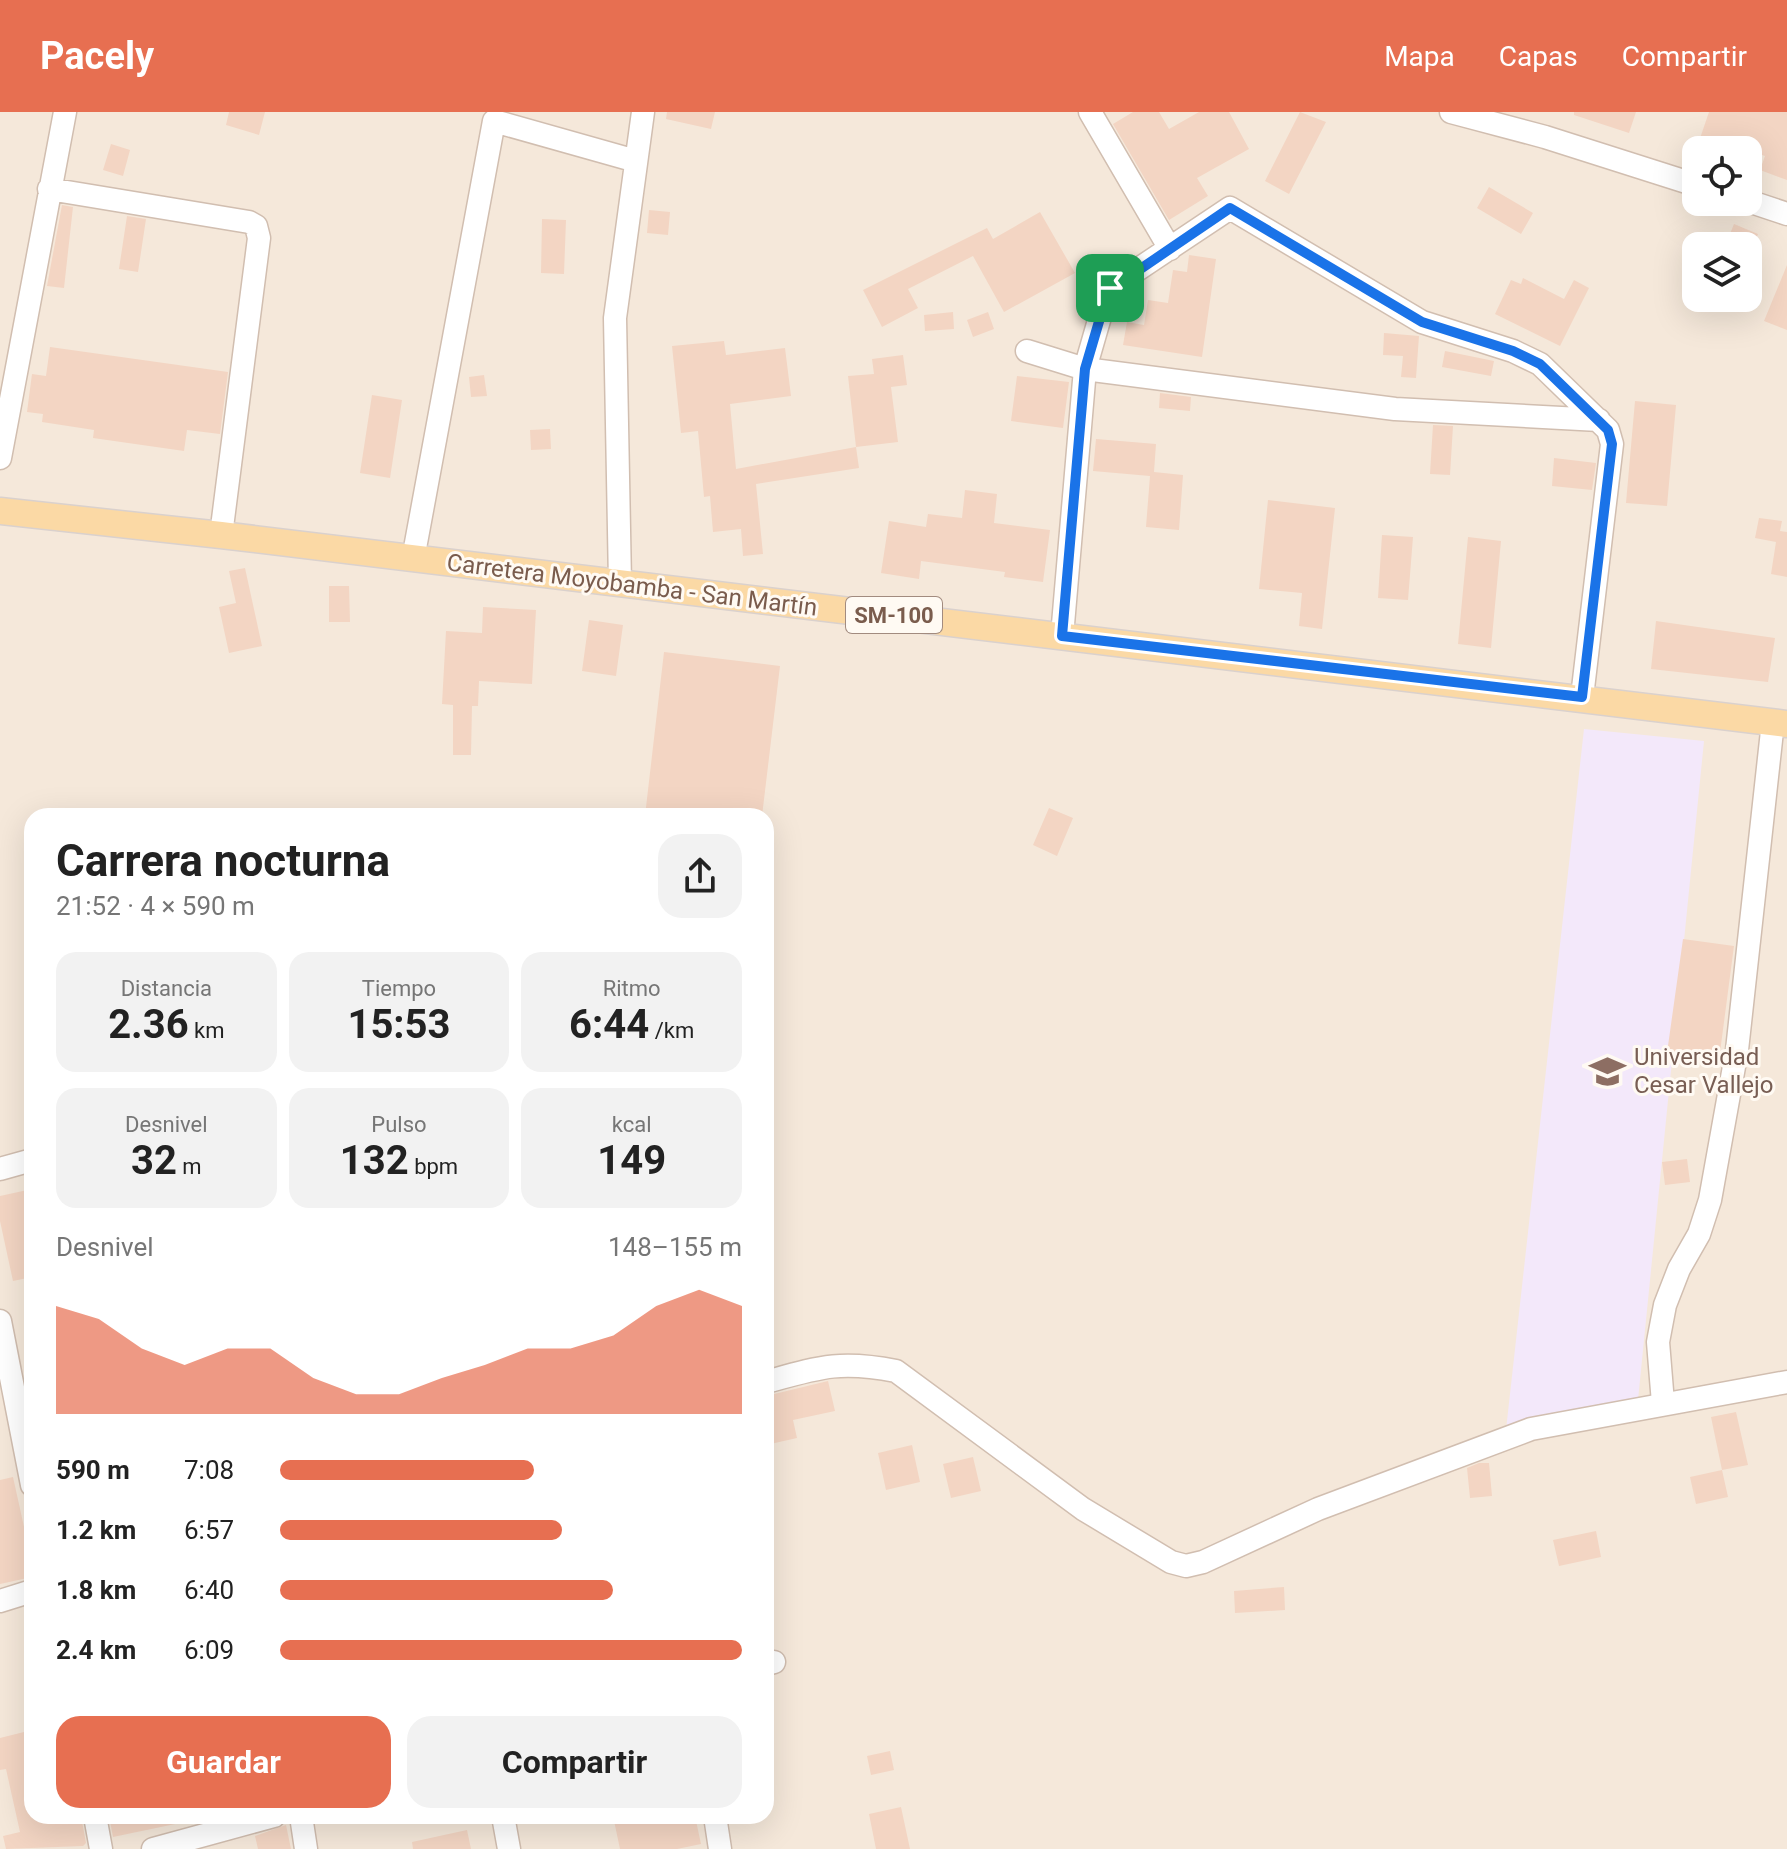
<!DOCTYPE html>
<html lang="es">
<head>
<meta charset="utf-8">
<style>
	:root { --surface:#fff; --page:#f2f2f2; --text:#222; --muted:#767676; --accent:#e76f51 }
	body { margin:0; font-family:Roboto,sans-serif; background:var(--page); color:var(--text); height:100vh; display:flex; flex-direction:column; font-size:30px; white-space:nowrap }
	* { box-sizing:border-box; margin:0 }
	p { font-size:26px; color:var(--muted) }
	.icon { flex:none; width:44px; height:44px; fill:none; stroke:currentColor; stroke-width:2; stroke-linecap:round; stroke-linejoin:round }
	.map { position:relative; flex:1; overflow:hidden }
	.side { position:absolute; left:24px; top:696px; width:750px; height:1016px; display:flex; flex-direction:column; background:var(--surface); border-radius:24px; box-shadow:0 8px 32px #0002 }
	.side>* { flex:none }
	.fabs { position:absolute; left:1682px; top:24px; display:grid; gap:16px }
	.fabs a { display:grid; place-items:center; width:80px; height:80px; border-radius:16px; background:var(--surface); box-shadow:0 8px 32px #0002; font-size:40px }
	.pin { position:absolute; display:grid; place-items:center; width:68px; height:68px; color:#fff; margin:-34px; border-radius:16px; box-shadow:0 4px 12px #0006 }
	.round { display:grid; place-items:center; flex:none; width:84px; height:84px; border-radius:24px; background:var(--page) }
	.summary { display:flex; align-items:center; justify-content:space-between; height:136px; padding:0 32px }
	h1 { font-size:44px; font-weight:700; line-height:60px }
	.figures { display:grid; grid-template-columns:repeat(3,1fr); gap:12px; height:136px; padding:8px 32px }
	.figures div { display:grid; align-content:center; border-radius:20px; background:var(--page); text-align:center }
	.figures b { font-size:40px; font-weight:700 }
	.figures small { font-size:22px; font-weight:400 }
	.figures p { font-size:22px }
	.chart { height:224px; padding:16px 32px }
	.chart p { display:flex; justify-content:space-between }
	.chart svg { width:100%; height:144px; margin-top:8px; fill:var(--accent); opacity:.7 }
	.action { display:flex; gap:16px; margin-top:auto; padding:16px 32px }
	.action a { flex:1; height:92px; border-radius:24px; background:var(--accent); color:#fff; font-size:32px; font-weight:700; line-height:92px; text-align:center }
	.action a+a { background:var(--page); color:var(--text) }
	ul { padding:0 32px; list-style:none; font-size:26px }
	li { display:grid; grid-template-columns:128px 96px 1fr; align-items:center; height:60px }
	li i { height:20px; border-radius:10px; background:var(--accent) }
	header { display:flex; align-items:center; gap:48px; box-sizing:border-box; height:112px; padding:0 40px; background:var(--accent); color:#fff }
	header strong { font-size:38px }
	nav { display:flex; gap:44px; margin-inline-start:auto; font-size:28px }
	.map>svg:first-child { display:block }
</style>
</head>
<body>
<header>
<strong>Pacely</strong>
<nav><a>Mapa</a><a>Capas</a><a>Compartir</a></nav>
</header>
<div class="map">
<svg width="1787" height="1737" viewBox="0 0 1787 1737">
	<rect width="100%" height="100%" fill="#fdf6ec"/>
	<!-- residential -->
	<path fill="#f5e8da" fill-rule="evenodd" d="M0 0H1787V1737H0ZM1696 38H1748V90H1696ZM1696 134H1748V186H1696ZM32 704H766V1704H32Z"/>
	<!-- education -->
	<path fill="#f3e8fa" d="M1584 617 1704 629 1638 1288 1506 1318Z"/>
	<!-- building -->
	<path fill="#f3d5c3" d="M229 0H265L259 23 226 13Z
		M667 0H715L711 17 666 7Z
		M1133 0H1159L1169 17 1199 0H1229L1249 37 1197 66 1208 84 1169 108 1113 12Z
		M1300 0 1326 10 1289 82 1265 69Z
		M1574 0H1636L1629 21 1574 3Z
		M1709 0H1787V68L1760 58 1765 44 1748 38H1696Z
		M111 32 130 38 123 64 103 58Z
		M1489 75 1533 101 1521 122 1477 96Z
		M62 93 73 95 64 176 47 174Z
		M649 98 670 100 668 123 647 121Z
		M1040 100 1075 161 1004 200 973 144 908 177 918 196 882 215 863 178 987 116 993 127Z
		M127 104 146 107 138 160 119 157Z
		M542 107 566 108 564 162 541 161Z
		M1734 112 1758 122 1753 134H1725Z
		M1189 143 1216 147 1202 245 1123 233 1127 210 1144 213 1148 188 1168 191 1173 158 1187 160Z
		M1787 153V218L1764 209Z
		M1523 166 1564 187 1574 168 1589 176 1560 234 1495 202 1511 168 1521 172Z
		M953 200 954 217 925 219 924 203Z
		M988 200 994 217 973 225 967 208Z
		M1384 221 1419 224 1416 266 1401 265 1403 244 1383 243Z
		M724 229 726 243 785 236 791 284 730 292 736 357 856 335 859 356 756 372 763 442 743 444 741 417 713 420 710 384 704 385 698 319 681 321 672 234Z
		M50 235 228 260 220 322 187 318 184 339 93 326 94 318 42 310 43 302 27 300 32 262 46 264Z
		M1445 239 1494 249 1491 264 1442 255Z
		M903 243 907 273 891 275 898 330 856 335 848 264 874 262 872 247Z
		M484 263 487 284 471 285 469 265Z
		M1017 264 1069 270 1063 316 1011 309Z
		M1160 281 1191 285 1190 299 1159 296Z
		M372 283 402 288 390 366 360 361Z
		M1635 289 1676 293 1667 394 1626 391Z
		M1433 313 1453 314 1450 363 1430 362Z
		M550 317 551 337 531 338 530 318Z
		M1096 327 1156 332 1154 360 1183 363 1179 418 1146 415 1150 364 1093 359Z
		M1554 346 1596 351 1592 378 1552 374Z
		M965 378 997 382 994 411 1050 418 1043 470 1004 465 1005 460 921 449 919 467 881 461 889 409 926 415 928 402 962 406Z
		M1268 388 1335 396 1322 517 1299 514 1302 481 1259 477Z
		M1759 406 1782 409 1780 419 1787 420V465L1771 462 1776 430 1755 426Z
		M1382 423 1413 425 1408 488 1378 486Z
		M1468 425 1501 429 1491 536 1458 532Z
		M245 456 262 534 229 541 219 495 236 491 229 459Z
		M329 474H349L350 510H329Z
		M483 495 536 498 532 572 479 569 478 594H472L471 643H453V593L442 592 446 519 482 521Z
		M589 508 623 513 616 564 582 559Z
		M1656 509 1775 526 1768 570 1651 557Z
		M664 540 780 554 762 704H645Z
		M1049 696 1073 706 1057 744 1033 733Z
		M1683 827 1734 834 1719 948 1667 941Z
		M1687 1047 1690 1070 1665 1073 1662 1050Z
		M32 1077V1165L13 1169 0 1109V1084Z
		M828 1269 835 1299 793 1308 797 1326 766 1333V1284Z
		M1736 1300 1748 1353 1722 1358 1711 1305Z
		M912 1333 920 1370 886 1378 878 1341Z
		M973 1345 981 1379 951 1386 943 1352Z
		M1479 1351H1489L1492 1384 1470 1386 1467 1356Z
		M1722 1358 1728 1385 1696 1392 1690 1365Z
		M13 1365 32 1451V1465L0 1472V1368Z
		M1596 1419 1601 1445 1559 1454 1553 1428Z
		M1284 1475 1285 1498 1235 1501 1234 1479Z
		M32 1618V1704H81L86 1731 83 1734 6 1737 3 1724 20 1720 6 1657 0 1658V1626Z
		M890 1639 894 1658 871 1663 867 1644Z
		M901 1695 910 1737H876L869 1702Z
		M109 1704H179L180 1711 113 1725Z
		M613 1704H642L643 1708 695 1704 701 1732 677 1737H620Z
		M286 1713 291 1737H258L255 1724Z
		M467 1718 471 1737H413L412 1730Z"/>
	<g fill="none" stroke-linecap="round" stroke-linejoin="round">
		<defs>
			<path id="minor" d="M1090 0 1170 137
				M1451 0 1545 25 1696 73
				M49 77 249 110 256 114 259 126 221 423
				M1748 89 1787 102
				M1027 239 1085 257 1395 297 1599 308
				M0 346 65 0
				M413 447 494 9 636 49
				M620 471 615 206 643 0
				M1062 524 1085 257 1106 184 1110 176 1230 96 1422 210 1513 239 1540 252 1608 318 1612 332 1582 585
				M0 1057 32 1048
				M0 1209 32 1373
				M766 1270C820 1255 840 1248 896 1259L1083 1397 1171 1450 1186 1454 1203 1450 1318 1397 1531 1317 1787 1270
				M1663 1291 1658 1230 1665 1193 1679 1157 1699 1122 1710 1088 1737 938 1773 610
				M0 1489 32 1479
				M766 1552 774 1550
				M95 1704 101 1737
				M301 1704 306 1737
				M503 1704 509 1737
				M715 1704 720 1737
				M153 1737 274 1704"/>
			<path id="major" d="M0 399 221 423 1787 612"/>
		</defs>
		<!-- minor casing -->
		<use href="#minor" stroke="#d1beb0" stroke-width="25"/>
		<!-- major casing -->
		<use href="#major" stroke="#dad1cd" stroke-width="29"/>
		<!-- minor -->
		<use href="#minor" stroke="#fff" stroke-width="22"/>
		<!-- major -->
		<use href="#major" stroke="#fbd9a5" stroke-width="26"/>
	</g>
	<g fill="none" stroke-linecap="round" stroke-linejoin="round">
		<defs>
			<path id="route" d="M1230 96 1422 210 1513 239 1540 252 1608 318 1612 332 1582 585 1062 524 1085 257 1108 179Z"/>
		</defs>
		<!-- route casing -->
		<use href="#route" stroke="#fff" stroke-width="16"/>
		<!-- route -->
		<use href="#route" stroke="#1a73e8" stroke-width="10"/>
	</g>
	<!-- icons -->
	<defs>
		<symbol id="university-bare" viewBox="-9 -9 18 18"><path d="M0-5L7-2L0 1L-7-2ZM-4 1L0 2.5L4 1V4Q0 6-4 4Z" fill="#8d6e63" stroke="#fffaf3" stroke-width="2.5" paint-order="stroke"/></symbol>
	</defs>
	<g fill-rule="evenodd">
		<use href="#university-bare" x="1582" y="934" width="51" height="51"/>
	</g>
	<g text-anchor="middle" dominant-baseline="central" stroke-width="6" stroke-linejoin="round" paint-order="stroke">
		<!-- shield labels -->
		<rect fill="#fffaf3" stroke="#a28b7f" stroke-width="2" x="846" y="485" width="96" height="36" rx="6"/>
		<g font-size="22" font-weight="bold" fill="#7a5c4d">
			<text x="894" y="503">SM-100</text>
		</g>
		<!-- street labels -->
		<g font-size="24" fill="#7a5c4d" stroke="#fffaf3">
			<text transform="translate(632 473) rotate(7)">Carretera Moyobamba - San Martín</text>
		</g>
		<!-- education labels -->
		<g font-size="24" fill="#785e54" stroke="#fffaf3" text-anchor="start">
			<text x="1634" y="945">Universidad<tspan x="1634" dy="28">Cesar Vallejo</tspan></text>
		</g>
	</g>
</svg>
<div class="fabs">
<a><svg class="icon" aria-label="locate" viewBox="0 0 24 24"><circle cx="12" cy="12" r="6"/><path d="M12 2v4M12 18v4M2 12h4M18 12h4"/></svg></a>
<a><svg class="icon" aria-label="layers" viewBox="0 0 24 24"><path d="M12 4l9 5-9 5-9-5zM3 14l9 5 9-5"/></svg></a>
</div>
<div class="pin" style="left:1110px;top:176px;background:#1e9e55"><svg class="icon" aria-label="arrive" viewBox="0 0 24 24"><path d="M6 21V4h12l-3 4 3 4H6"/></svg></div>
<section class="side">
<div class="summary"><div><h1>Carrera nocturna</h1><p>21:52 · 4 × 590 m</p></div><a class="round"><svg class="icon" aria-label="share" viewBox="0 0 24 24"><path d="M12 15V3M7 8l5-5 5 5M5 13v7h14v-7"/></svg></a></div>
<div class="figures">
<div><p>Distancia</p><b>2.36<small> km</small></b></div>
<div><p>Tiempo</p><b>15:53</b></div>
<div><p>Ritmo</p><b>6:44<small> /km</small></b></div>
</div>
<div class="figures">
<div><p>Desnivel</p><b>32<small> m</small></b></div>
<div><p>Pulso</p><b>132<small> bpm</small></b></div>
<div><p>kcal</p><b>149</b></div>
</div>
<div class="chart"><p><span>Desnivel</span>148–155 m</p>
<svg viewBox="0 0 160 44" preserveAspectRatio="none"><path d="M0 44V11L10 15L20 24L30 29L40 24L50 24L60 33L70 38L80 38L90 33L100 29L110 24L120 24L130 20L140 11L150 6L160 11V44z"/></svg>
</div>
<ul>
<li><b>590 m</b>7:08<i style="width:55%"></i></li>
<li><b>1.2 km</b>6:57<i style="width:61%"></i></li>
<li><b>1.8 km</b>6:40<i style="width:72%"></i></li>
<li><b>2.4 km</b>6:09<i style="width:100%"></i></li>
</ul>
<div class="action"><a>Guardar</a><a>Compartir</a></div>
</section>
</div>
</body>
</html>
